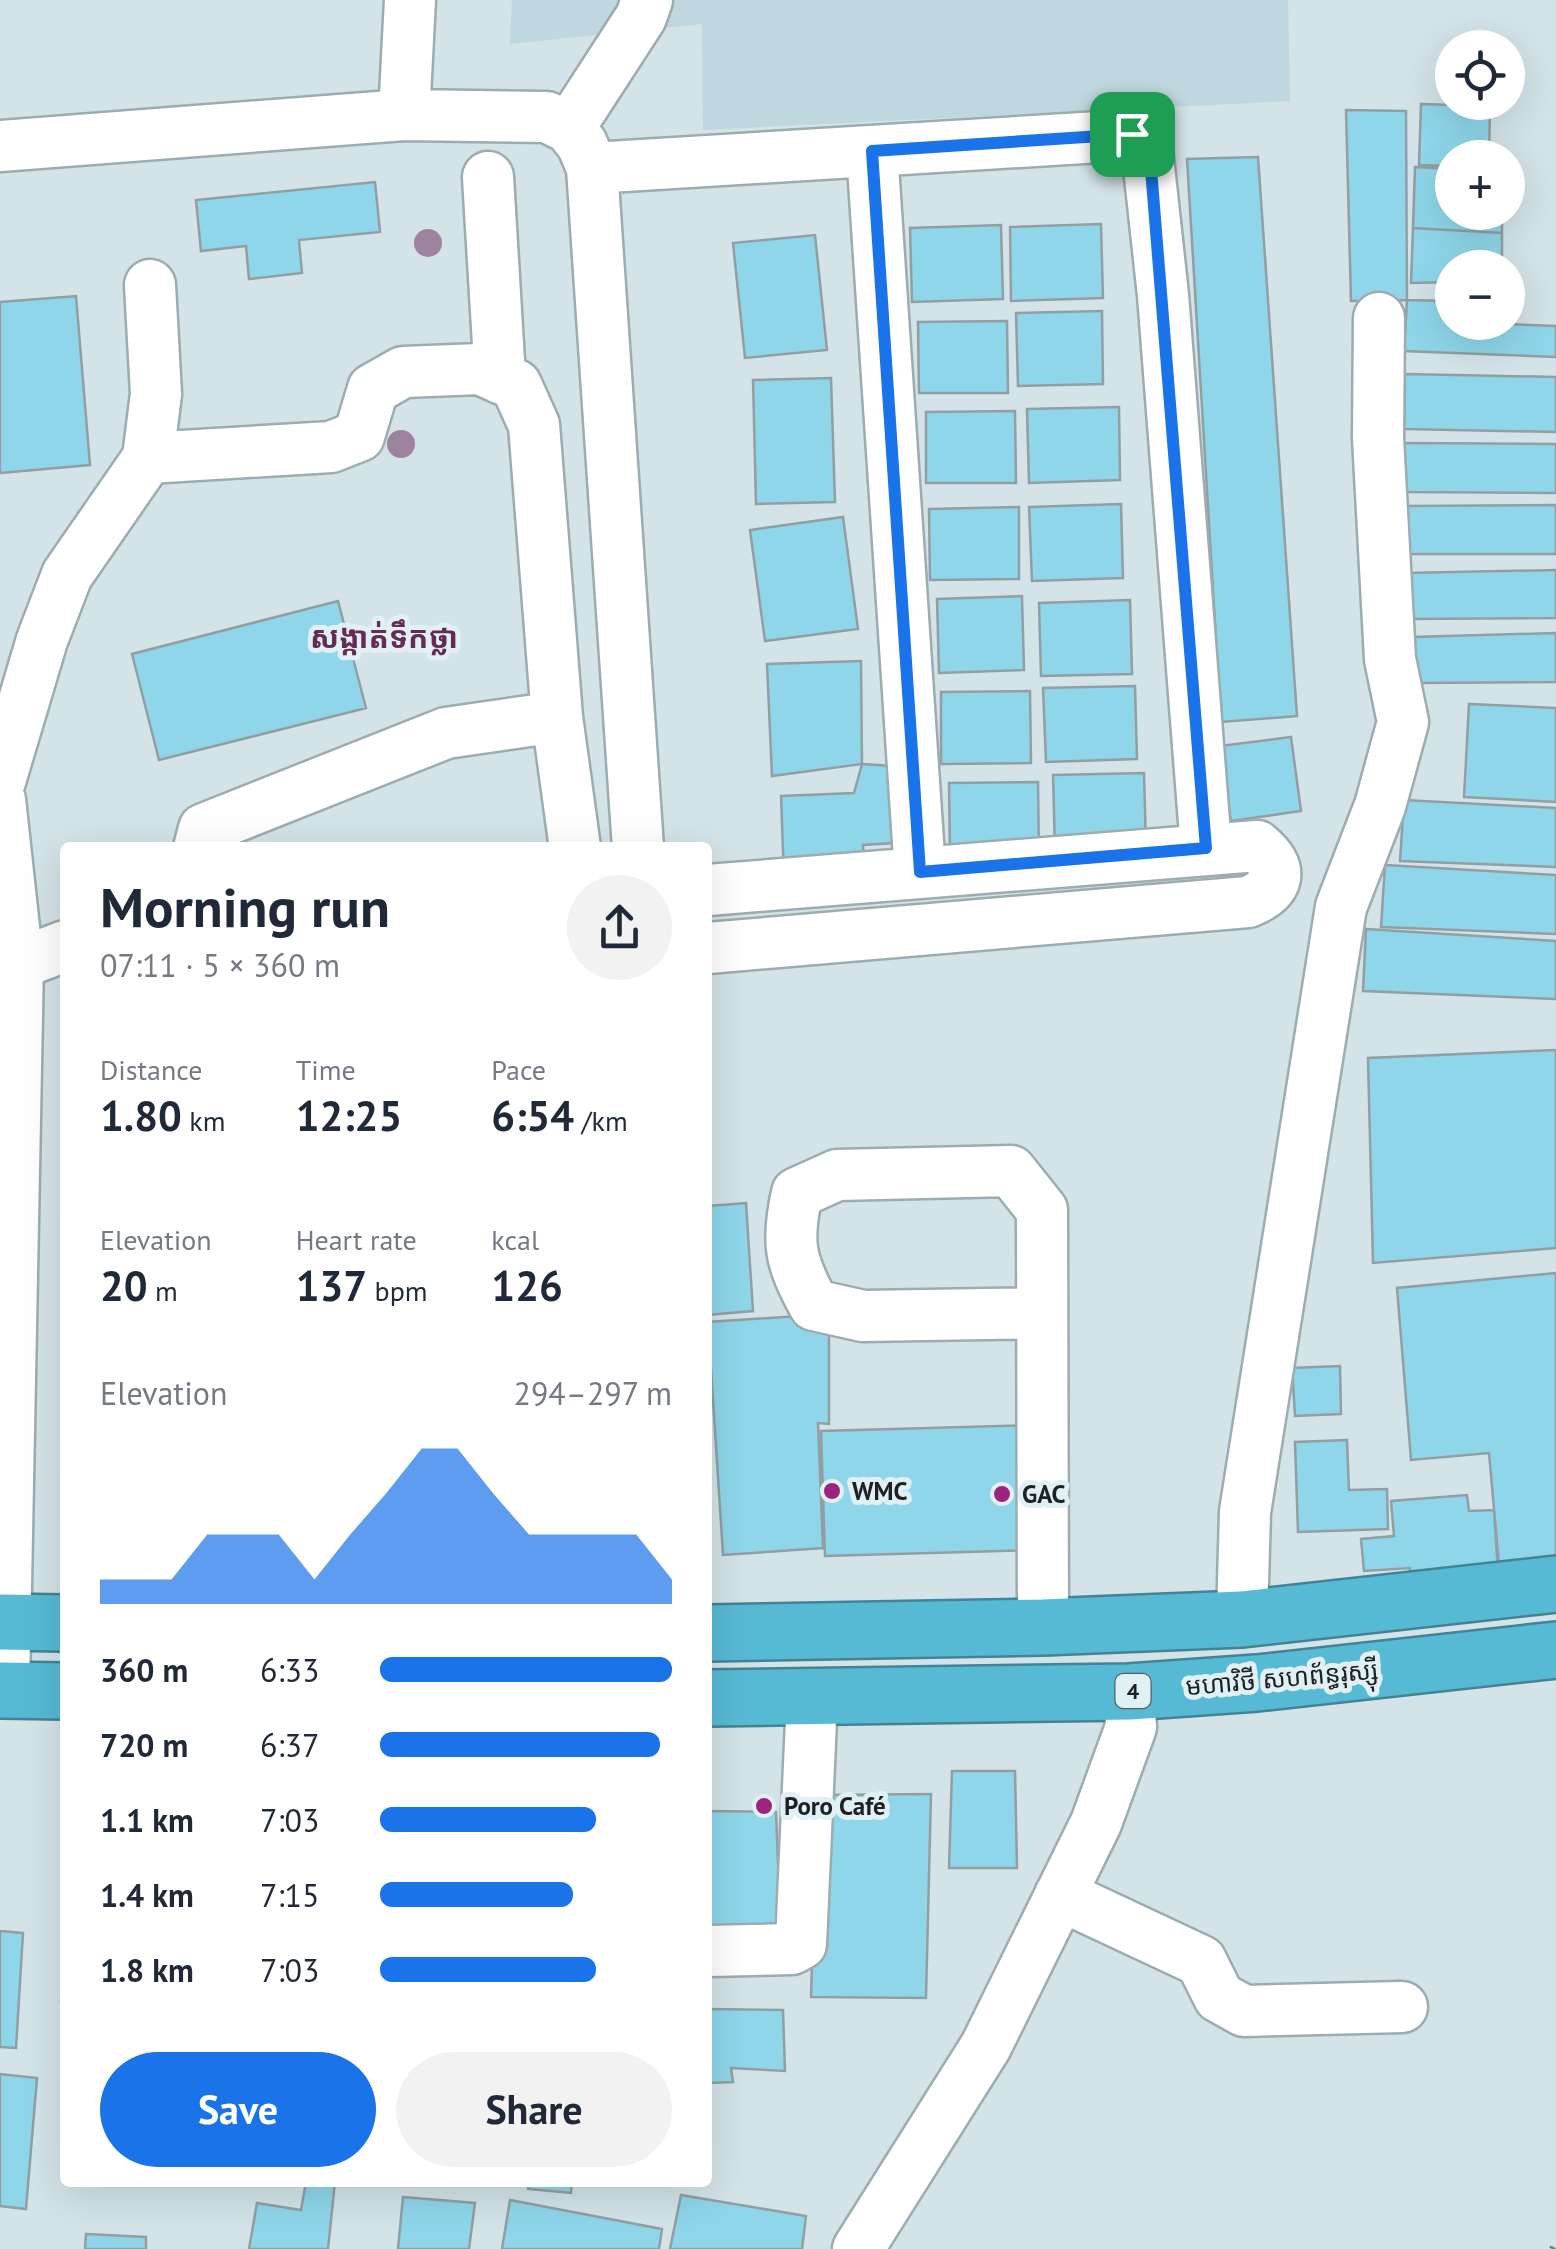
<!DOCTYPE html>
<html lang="en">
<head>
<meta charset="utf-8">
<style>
	:root { --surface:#fff; --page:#f2f2f3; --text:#1f2937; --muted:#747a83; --accent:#1a73e8 }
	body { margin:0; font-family:"PT Sans","Noto Sans Khmer",sans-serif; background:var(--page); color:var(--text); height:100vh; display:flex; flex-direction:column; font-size:38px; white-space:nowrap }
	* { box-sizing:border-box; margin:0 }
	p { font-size:32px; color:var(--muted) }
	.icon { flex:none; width:55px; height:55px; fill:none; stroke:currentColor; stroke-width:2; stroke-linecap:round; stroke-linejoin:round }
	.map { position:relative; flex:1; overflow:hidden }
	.panel { position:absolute; left:60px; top:842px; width:652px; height:1345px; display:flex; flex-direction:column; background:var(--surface); border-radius:10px; box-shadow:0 10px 40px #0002 }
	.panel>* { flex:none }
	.tools { position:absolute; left:1435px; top:30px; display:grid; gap:20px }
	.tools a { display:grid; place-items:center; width:90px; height:90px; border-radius:50%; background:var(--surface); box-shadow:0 10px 40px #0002; font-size:50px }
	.pin { position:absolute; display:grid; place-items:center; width:85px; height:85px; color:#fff; margin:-42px; border-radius:20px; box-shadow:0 5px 15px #0006 }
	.round { display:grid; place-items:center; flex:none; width:105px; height:105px; border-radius:52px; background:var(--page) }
	.overview { display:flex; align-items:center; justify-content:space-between; height:170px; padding:0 40px }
	h1 { font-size:55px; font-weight:700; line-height:75px }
	.stats { display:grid; grid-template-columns:repeat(3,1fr); gap:15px; height:170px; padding:10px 40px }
	.stats div { display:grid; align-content:center }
	.stats b { font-size:42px; font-weight:700 }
	.stats small { font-size:28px; font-weight:400 }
	.stats p { font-size:28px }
	.chart { height:280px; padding:20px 40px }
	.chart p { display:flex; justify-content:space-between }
	.chart svg { width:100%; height:180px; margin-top:10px; fill:var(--accent); opacity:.7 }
	.cta { display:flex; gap:20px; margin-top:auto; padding:20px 40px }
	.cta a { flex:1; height:115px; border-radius:60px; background:var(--accent); color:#fff; font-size:40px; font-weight:700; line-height:115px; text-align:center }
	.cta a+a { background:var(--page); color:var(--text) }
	ul { padding:0 40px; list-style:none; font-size:32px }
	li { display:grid; grid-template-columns:160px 120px 1fr; align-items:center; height:75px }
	li i { height:25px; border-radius:12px; background:var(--accent) }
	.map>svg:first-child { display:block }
</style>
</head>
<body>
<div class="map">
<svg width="1556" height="2249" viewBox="0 0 1556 2249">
	<rect width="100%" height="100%" fill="#d3e3e7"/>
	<!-- built -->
	<path fill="#bfd7de" d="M512 0H1288L1290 101 703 130 702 24 510 44Z"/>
	<!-- building -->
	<path fill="#8fd6ea" stroke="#919fa3" stroke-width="2.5" d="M1421 104 1490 106 1489 158H1452V166L1419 165Z
		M1346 110 1406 111 1407 300 1351 301Z
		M1258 157 1297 716 1221 722 1187 159Z
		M1415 167 1452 169V212H1502V233L1413 228Z
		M375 182 380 232 299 240 302 273 249 279 246 246 201 251 196 200Z
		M1101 224 1103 298 1011 301 1010 227Z
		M1001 225 1003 299 912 302 910 228Z
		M1413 228 1502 233V268H1452V282L1411 283Z
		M815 235 827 350 745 358 733 243Z
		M76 296 90 465 0 473V302Z
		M1407 300 1452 301V322L1556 326V357L1404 351Z
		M1102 311 1103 384 1018 386 1016 313Z
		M1007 321 1008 393H919L918 322Z
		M1405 374 1556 377V432L1404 429Z
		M831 378 835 502 756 504 753 380Z
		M1119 407 1120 480 1029 483 1027 409Z
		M1015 411 1016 483H926V412Z
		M1403 443 1556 444V493L1403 492Z
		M1121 504 1123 578 1032 581 1029 507Z
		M1556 505V554H1406V506Z
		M1019 507V579L930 580 929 509Z
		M843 517 858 629 765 641 750 530Z
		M1556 570V618L1405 619V573Z
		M1022 596 1024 670 939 673 937 599Z
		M1130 600 1132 674 1041 676 1039 603Z
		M338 601 366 708 159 760 132 654Z
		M1556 633V682L1413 683 1412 637Z
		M861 661 862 764 772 776 767 664Z
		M1135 686 1137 759 1046 762 1043 688Z
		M1030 691 1031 763 941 764V692Z
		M1469 704 1556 708V802L1464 797Z
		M1291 737 1301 811 1231 821 1220 746Z
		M862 764 893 766 895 843 863 845 864 874 784 877 781 796 854 793Z
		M1144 773 1146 847 1055 850 1053 775Z
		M1038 782 1039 854H950L949 783Z
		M1404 800 1556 808V867L1400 861Z
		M1385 865 1556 875V934L1381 927Z
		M1366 929 1556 941V999L1363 991Z
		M1556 1050V1248L1373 1263 1368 1058Z
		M746 1203 753 1311 708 1315V1206Z
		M1556 1273V1581L1501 1587 1489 1453 1411 1460 1397 1288Z
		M829 1314V1424L818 1423 823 1548 723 1555 708 1322Z
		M1340 1366 1341 1414 1295 1416 1292 1368Z
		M1032 1425 1035 1550 825 1556 821 1431Z
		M1347 1440 1349 1490 1387 1489 1388 1529 1298 1532 1295 1442Z
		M1467 1495 1469 1511 1494 1510 1498 1571 1410 1577V1568L1364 1571 1361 1539 1394 1536 1391 1501Z
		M952 1771H1015L1017 1868H949Z
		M931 1794 926 1998 811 1997 817 1795Z
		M708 1811 776 1812 781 1937H708Z
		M0 1931 23 1933 16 2048 0 2047Z
		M65 1941V2001H61Z
		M708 2009 783 2010 785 2071 731 2068 733 2082 708 2083Z
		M0 2074 37 2078 26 2209 0 2206Z
		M306 2182H335L328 2249H249L257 2203 301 2210Z
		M529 2182H572L571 2193 528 2189Z
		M681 2195 806 2216 802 2249H670Z
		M403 2197 475 2203 469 2249H398Z
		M510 2200 662 2229 659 2249H502Z
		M86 2234 146 2237V2249H85Z"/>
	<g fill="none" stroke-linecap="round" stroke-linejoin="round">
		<defs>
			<path id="minor" d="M404 115 410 0
				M569 128 641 17 647 0
				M0 146 404 115 547 117 569 128 582 144 592 168 638 848
				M872 151 920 872
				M592 168 1132 135 1146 140 1163 295 1206 848
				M488 177 500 378
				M148 458 331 447 359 436 373 389 403 372 480 369 516 385 534 425 557 717 575 848
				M0 781 42 640 67 575 148 458 156 394 150 285
				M0 800 18 964 4 1690
				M199 848 204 829 446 733 557 717
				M708 890 1257 846C1285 869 1280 889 1248 902L708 948
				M18 964 65 946
				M1042 1313 863 1316 814 1305C790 1261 786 1243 797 1193L837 1175 1011 1171 1042 1210 1043 1627
				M1242 1619 1245 1512 1341 907 1380 806 1403 722 1390 659 1378 438 1379 318
				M1060 1895 1201 1961 1219 1997 1244 2011 1402 2007
				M708 1951 792 1949 801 1944 812 1698
				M858 2249 986 2046 1096 1823 1131 1727 1129 1692"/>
			<path id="highway" d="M0 1622 65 1623
				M708 1633 1043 1627 1242 1619 1556 1584
				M0 1690 65 1691
				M708 1698 1129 1692 1257 1683 1556 1650"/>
		</defs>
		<!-- minor casing -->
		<use href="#minor" stroke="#9dacb0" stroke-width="55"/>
		<!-- highway casing -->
		<use href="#highway" stroke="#428496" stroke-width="60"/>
		<!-- path -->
		<path stroke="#747f82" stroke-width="6" stroke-dasharray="2.5 8" stroke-linecap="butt" d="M1552 2249 1556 2241"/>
		<!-- minor -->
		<use href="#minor" stroke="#fff" stroke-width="50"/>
		<!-- highway -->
		<use href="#highway" stroke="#57bad4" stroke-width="55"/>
	</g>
	<!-- trees -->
	<g fill="#9e839e">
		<circle cx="428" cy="243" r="14"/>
		<circle cx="401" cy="444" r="14"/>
	</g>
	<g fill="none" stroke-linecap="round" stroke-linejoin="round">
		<defs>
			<path id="route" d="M1132 134 1146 140 1150 157 1206 848 920 872 872 151Z"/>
		</defs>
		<!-- route casing -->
		<use href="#route" stroke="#fff" stroke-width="20"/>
		<!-- route -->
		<use href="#route" stroke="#1a73e8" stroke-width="12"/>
	</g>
	<!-- markers -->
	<g fill="#9a247e" stroke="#e0f0f5" stroke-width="4">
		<circle cx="832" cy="1491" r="10"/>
		<circle cx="1002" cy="1494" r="10"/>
		<circle cx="764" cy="1806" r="10"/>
	</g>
	<g text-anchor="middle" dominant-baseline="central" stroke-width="10" stroke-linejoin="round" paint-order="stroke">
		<!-- shield labels -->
		<rect fill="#e0f0f5" stroke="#575f62" stroke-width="2.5" x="1115.5" y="1674" width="35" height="34" rx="8"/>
		<g font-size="22" font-weight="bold" fill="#1c2123">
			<text x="1133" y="1691">4</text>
		</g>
		<!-- poi labels -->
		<g font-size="25" font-weight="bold" fill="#1c2123" stroke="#e0f0f5" text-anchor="start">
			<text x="852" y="1491">WMC</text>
			<text x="1022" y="1494">GAC</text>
			<text x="784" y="1806">Poro Café</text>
		</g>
		<!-- street labels -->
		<g font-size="25" fill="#1c2123" stroke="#e0f0f5">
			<text transform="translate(1282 1678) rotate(-5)">មហាវិថី សហព័ន្ធរុស្ស៊ី</text>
		</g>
		<!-- quarter labels -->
		<g font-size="30" font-weight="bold" fill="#652b55" stroke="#e0f0f5">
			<text x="384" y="636">សង្កាត់ទឹកថ្លា</text>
		</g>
	</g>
</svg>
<div class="tools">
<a><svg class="icon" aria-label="locate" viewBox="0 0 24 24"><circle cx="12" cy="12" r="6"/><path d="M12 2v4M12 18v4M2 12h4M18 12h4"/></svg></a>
<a>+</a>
<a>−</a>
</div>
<div class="pin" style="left:1132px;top:134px;background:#1e9e55"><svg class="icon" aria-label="arrive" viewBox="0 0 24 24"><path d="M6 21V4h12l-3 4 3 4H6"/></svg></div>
<section class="panel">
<div class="overview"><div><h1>Morning run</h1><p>07:11 · 5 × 360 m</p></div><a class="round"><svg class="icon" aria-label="share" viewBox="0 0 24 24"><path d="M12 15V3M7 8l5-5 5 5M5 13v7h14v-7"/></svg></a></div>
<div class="stats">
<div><p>Distance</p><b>1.80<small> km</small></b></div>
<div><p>Time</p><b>12:25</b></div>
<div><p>Pace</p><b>6:54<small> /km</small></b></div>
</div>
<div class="stats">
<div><p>Elevation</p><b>20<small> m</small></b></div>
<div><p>Heart rate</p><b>137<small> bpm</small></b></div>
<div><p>kcal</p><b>126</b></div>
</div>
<div class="chart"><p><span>Elevation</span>294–297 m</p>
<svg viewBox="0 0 160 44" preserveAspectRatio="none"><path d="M0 44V38L10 38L20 38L30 27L40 27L50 27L60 38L70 27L80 17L90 6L100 6L110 17L120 27L130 27L140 27L150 27L160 38V44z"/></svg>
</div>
<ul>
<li><b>360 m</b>6:33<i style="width:100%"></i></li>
<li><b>720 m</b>6:37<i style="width:96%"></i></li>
<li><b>1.1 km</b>7:03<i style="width:74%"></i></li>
<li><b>1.4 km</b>7:15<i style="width:66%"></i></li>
<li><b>1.8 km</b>7:03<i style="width:74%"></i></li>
</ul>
<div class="cta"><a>Save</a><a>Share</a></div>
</section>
</div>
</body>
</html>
